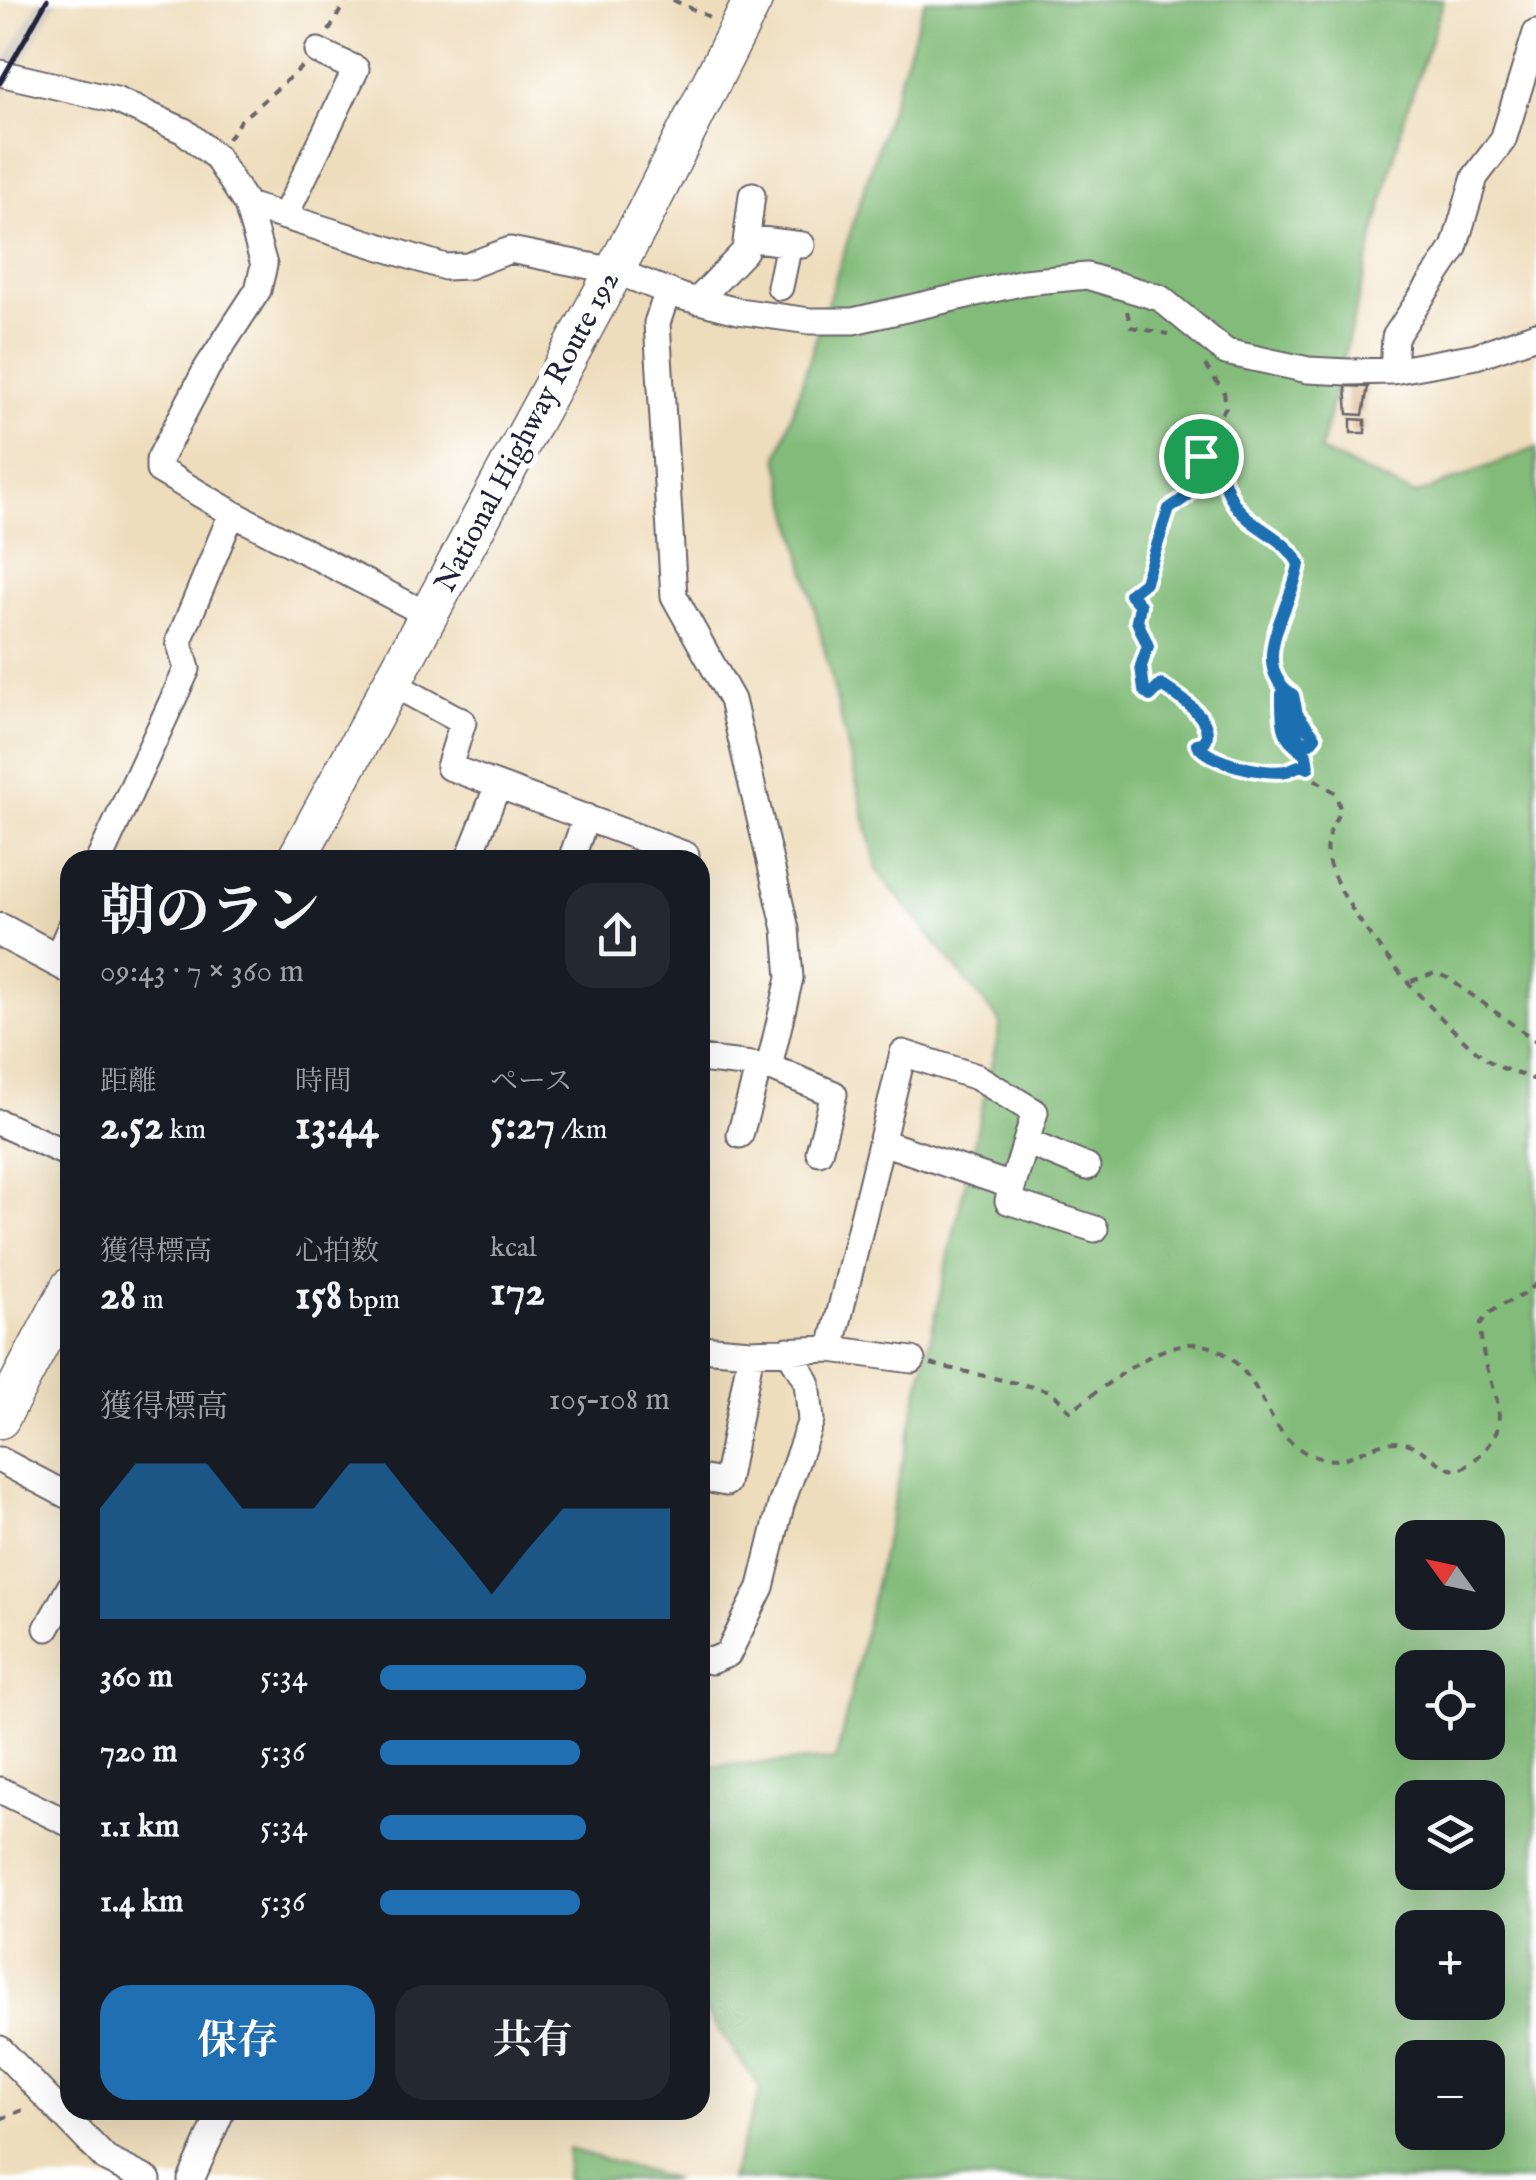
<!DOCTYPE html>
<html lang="ja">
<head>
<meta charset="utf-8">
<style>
	:root { --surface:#171b24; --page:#242831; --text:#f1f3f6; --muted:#9ea1a6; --accent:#1f6fb2 }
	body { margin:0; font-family:"IM FELL English","Noto Serif JP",serif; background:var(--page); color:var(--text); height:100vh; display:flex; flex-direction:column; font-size:38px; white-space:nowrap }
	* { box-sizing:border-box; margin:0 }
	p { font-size:32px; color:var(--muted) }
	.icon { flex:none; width:55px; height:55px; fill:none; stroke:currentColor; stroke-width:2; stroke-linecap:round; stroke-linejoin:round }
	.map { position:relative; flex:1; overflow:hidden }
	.panel { position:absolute; left:60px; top:850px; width:650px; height:1270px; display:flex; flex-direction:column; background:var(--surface); border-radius:30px; box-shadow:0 10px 40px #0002 }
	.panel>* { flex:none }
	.needle { width:65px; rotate:303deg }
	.fabs { position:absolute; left:1395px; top:1520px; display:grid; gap:20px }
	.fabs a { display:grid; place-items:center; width:110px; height:110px; border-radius:20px; background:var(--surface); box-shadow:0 10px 40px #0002; font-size:50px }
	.pin { position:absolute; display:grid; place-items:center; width:85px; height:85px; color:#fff; margin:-42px; border:5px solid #fff; border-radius:50%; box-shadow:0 2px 10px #0007 }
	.round { display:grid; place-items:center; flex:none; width:105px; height:105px; border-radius:30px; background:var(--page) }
	.summary { display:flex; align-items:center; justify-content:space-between; height:170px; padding:0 40px }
	h1 { font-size:55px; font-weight:700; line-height:75px }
	.metrics { display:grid; grid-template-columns:repeat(3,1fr); gap:15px; height:170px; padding:10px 40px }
	.metrics div { display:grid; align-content:center }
	.metrics b { font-size:42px; font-weight:700 }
	.metrics small { font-size:28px; font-weight:400 }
	.metrics p { font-size:28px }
	.chart { height:280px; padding:20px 40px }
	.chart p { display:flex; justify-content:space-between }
	.chart svg { width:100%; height:180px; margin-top:10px; fill:var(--accent); opacity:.7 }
	.button { display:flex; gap:20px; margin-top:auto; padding:20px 40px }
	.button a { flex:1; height:115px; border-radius:30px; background:var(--accent); color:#fff; font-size:40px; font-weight:700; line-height:115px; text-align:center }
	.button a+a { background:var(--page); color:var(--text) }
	ul { padding:0 40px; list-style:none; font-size:32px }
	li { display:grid; grid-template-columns:160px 120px 1fr; align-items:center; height:75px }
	li i { height:25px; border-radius:12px; background:var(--accent) }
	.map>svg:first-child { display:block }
</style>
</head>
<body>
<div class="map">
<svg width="1536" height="2180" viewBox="0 0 1536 2180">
	<rect width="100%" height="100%" fill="#fff"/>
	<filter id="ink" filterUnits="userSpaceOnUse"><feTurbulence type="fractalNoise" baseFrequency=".01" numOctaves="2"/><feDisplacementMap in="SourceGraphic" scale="20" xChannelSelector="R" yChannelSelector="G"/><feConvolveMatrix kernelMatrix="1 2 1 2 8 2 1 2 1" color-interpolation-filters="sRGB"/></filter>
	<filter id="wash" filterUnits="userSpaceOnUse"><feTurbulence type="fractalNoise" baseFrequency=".0048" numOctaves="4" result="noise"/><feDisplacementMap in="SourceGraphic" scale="40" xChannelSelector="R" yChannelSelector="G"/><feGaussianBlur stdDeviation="2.25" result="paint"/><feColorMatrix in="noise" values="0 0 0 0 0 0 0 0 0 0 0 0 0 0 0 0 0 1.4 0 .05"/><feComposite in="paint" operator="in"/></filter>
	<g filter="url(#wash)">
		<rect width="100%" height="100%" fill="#eeddbc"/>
		<!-- industrial -->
		<path fill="#cac3b8" d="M39 0H58L0 101V70Z"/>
		<!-- forest -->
		<path fill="#83bc7a" stroke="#526f5a" stroke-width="2.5" fill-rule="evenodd" d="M925 0H1444L1404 118 1320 451 1415 495 1536 448V2180H730L761 2089 700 2003V1766L836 1760 1001 1023 878 872 778 457ZM1412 1538H1488V1612H1412ZM1412 1668H1488V1742H1412ZM1412 1798H1488V1872H1412ZM1412 1928H1488V2002H1412ZM1412 2058H1488V2132H1412Z
			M568 2149 675 2180H566Z"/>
		<g id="blocks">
			<!-- building -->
			<path fill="#d0a372" d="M1346 386 1368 387 1363 415 1348 414Z
				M1351 419 1365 420V433H1351Z"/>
		</g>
	</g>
	<g filter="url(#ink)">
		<use href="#blocks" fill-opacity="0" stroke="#696368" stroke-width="2.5"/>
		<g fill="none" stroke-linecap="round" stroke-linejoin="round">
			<defs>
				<path id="minor" d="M0 73 116 100 184 131 216 157 247 205 264 265 258 290 207 368 159 460V470L232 513 430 616
					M247 205 445 267 468 266 510 250 615 271 683 297 738 311 810 321H853L1024 282 1087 276 1160 298 1226 352 1308 370 1348 372 1393 371 1476 356 1536 335
					M285 216 356 69 318 51
					M747 238 802 245
					M780 287 789 244
					M668 291 657 323 674 596 732 700 786 929 790 978 769 1067
					M697 301 745 251 752 195
					M1393 371 1395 337 1454 248 1475 177 1503 140 1536 33
					M393 684 463 722 449 767 686 855
					M469 858 498 785
					M99 860 187 669 179 641 232 513
					M571 860 586 817
					M56 960 70 928
					M700 1059 769 1067 834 1094 819 1152
					M0 1123 70 1155
					M740 1135 759 1066
					M882 1142 1012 1186
					M1026 1142 1087 1167
					M700 1348 751 1352 831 1349 912 1360
					M831 1349 903 1053 977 1077 1035 1112 1008 1201 1095 1229
					M0 1460 70 1497
					M700 1478 726 1483 751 1352
					M47 1628 70 1587
					M700 1659 711 1661 728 1654 761 1587 781 1505 811 1420 807 1382 788 1350
					M0 1790 70 1824
					M0 2049 106 2159 148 2180
					M191 2180 222 2110"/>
				<path id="major" d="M0 930 70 967"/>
				<path id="highway" d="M296 860 643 218 753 0
					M0 1419 70 1287"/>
			</defs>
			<!-- minor casing -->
			<use href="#minor" stroke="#696368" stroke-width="29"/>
			<!-- major casing -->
			<use href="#major" stroke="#696368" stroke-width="36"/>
			<!-- highway casing -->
			<use href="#highway" stroke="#696368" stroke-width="41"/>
			<!-- path -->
			<path stroke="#696368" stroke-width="4" stroke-dasharray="8 8" stroke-linecap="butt" d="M673 0 714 19
				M329 31 346 0
				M228 139 240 121 303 66
				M1127 311 1131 327 1168 334
				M1205 365 1224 392 1226 407 1203 438 1187 495 1169 509 1145 582 1130 594 1140 605 1137 621 1148 646 1141 666 1144 690 1150 695 1161 685 1207 722 1209 733 1197 745C1209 762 1265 776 1286 771 1297 769 1296 763 1308 768
				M1201 456C1224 462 1223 490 1236 506 1254 530 1284 536 1299 565 1293 605 1245 665 1293 695L1297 714 1315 737 1313 742 1300 740 1286 695 1281 693C1282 722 1280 739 1307 754L1308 775 1336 793 1340 809C1334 826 1322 841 1328 860 1345 919 1438 1021 1486 1059 1499 1069 1520 1074 1536 1080
				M1411 981 1435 973 1448 978 1536 1041
				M931 1364 1051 1391 1070 1411C1139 1363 1205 1294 1262 1399 1273 1421 1286 1445 1311 1455 1349 1471 1364 1441 1398 1442 1422 1443 1436 1468 1459 1471 1536 1422 1477 1387 1481 1323 1496 1301 1518 1303 1536 1284
				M0 2119 28 2108"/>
			<!-- minor -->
			<use href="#minor" stroke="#fff" stroke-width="25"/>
			<!-- major -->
			<use href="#major" stroke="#fff" stroke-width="32"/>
			<!-- highway -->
			<use href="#highway" stroke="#fff" stroke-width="38"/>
			<!-- rail -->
			<path stroke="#22223b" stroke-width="5" d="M0 83 47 0"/>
		</g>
	</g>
	<g fill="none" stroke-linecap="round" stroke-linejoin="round" filter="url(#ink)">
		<defs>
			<path id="route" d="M1201 456C1224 462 1223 490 1236 506 1254 530 1284 536 1299 564 1293 606 1245 664 1293 695L1297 714 1315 737 1310 743 1300 740 1282 694C1282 721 1280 739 1306 754L1308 768C1296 763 1297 769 1286 771 1265 775 1209 763 1197 744L1205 742C1216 719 1178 696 1161 685L1150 696 1144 690 1141 666 1148 646 1137 621 1140 605 1130 594 1145 582 1169 509 1187 496Z"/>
		</defs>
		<!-- route casing -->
		<use href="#route" stroke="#fff" stroke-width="20"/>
		<!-- route -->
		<use href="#route" stroke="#1f6fb2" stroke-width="12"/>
	</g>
	<g text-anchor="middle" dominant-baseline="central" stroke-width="10" stroke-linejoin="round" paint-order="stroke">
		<!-- street labels -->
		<g font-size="30" fill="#22223b" stroke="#fff">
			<text transform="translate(528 432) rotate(-62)">National Highway Route 192</text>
		</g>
	</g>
</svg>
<div class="fabs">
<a><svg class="needle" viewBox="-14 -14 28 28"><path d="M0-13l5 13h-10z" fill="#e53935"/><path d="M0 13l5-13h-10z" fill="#9ea1a6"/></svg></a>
<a><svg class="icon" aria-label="locate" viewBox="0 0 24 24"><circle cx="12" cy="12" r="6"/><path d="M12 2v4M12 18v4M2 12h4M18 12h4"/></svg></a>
<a><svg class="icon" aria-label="layers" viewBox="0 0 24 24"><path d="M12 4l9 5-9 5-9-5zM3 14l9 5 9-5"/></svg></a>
<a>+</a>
<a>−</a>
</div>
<div class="pin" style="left:1201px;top:456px;background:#1e9e55"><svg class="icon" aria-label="arrive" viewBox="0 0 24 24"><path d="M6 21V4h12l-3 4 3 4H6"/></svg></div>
<section class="panel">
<div class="summary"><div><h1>朝のラン</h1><p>09:43 · 7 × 360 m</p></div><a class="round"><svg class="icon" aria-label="share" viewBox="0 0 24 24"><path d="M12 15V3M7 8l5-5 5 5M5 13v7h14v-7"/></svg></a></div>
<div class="metrics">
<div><p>距離</p><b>2.52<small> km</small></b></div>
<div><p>時間</p><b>13:44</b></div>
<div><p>ペース</p><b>5:27<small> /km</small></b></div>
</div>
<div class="metrics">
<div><p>獲得標高</p><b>28<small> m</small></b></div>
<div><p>心拍数</p><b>158<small> bpm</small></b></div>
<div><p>kcal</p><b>172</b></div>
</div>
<div class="chart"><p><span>獲得標高</span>105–108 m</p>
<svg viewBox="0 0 160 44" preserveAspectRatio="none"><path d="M0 44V17L10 6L20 6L30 6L40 17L50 17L60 17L70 6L80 6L90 17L100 27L110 38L120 27L130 17L140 17L150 17L160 17V44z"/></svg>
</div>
<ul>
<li><b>360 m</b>5:34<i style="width:71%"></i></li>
<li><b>720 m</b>5:36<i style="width:69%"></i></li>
<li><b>1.1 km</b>5:34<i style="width:71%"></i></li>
<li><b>1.4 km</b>5:36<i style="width:69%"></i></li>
</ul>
<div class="button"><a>保存</a><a>共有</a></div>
</section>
</div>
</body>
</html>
